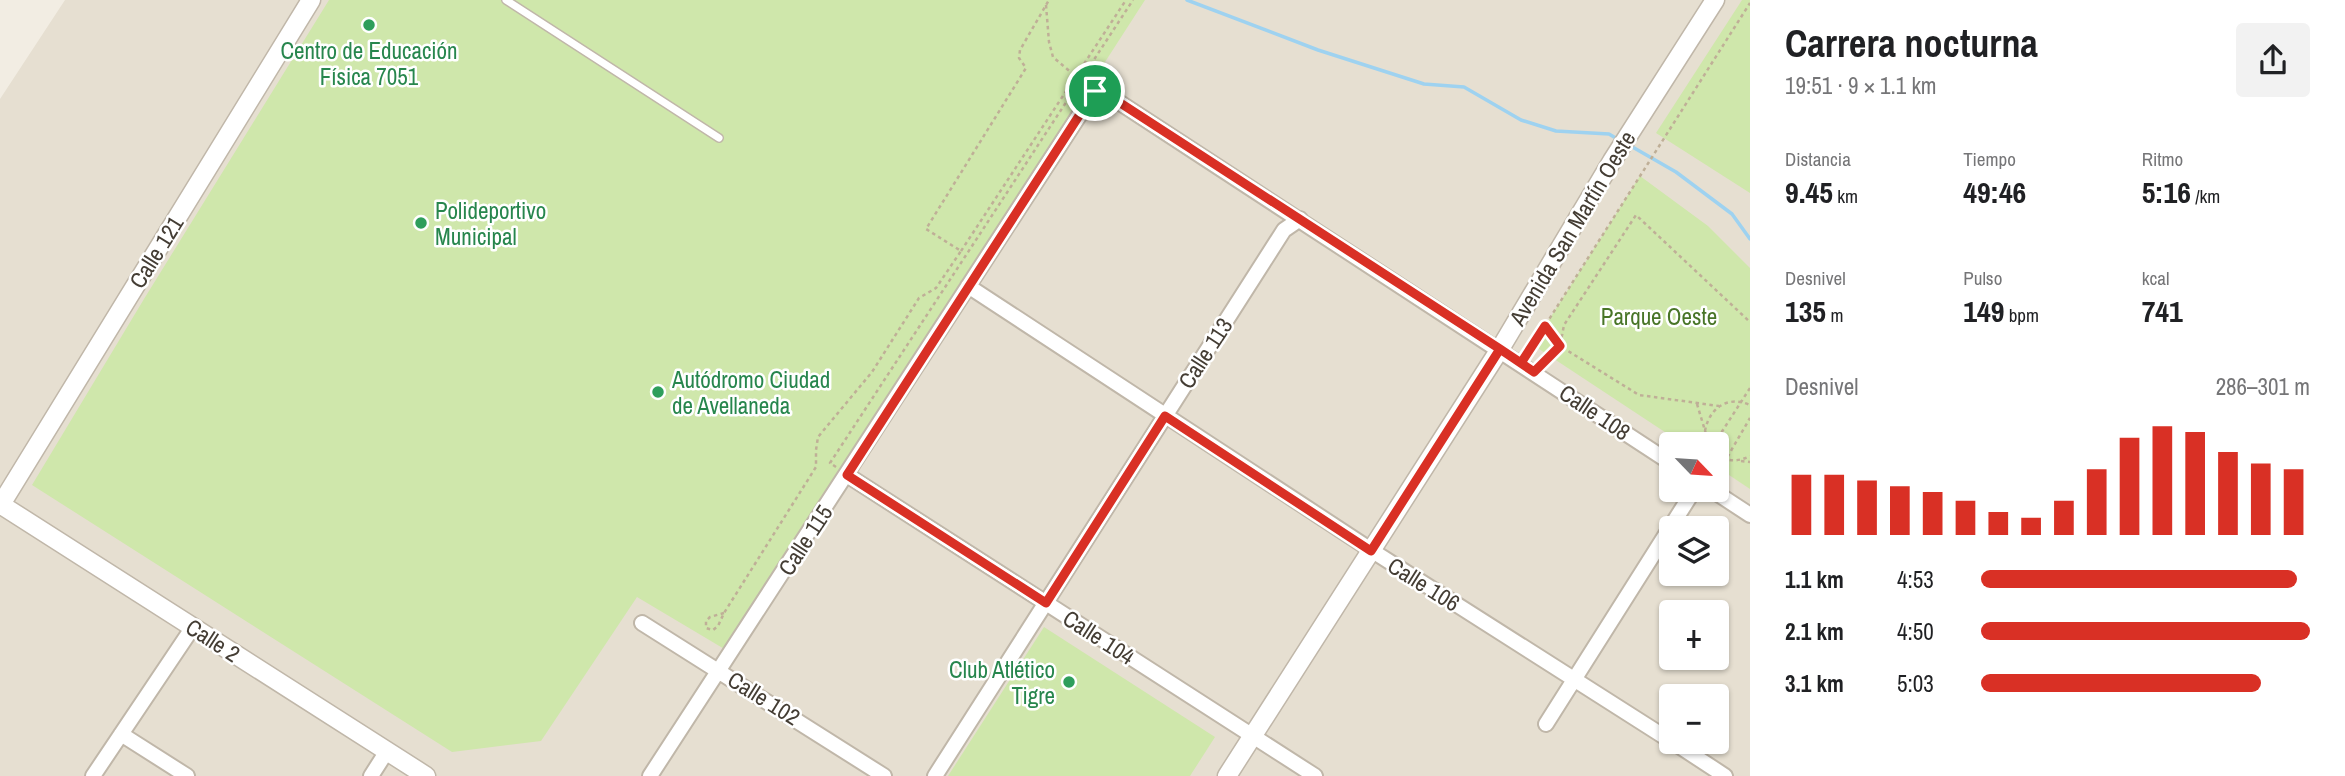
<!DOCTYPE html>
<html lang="es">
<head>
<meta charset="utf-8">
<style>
	:root { --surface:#fff; --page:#f2f2f2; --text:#202124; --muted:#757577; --accent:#d93025 }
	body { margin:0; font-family:"Archivo Narrow",sans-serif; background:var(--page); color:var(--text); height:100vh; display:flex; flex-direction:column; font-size:26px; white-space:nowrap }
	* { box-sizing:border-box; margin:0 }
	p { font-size:23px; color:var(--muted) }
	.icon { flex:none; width:38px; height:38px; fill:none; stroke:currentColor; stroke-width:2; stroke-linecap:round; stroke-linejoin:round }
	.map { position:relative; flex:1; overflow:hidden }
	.details { display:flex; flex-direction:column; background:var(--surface); width:595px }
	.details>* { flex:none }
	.needle { width:46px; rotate:115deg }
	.buttons { position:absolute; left:1659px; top:432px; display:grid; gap:14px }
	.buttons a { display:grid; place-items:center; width:70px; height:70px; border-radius:7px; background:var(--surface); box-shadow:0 2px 5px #0004; font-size:35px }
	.pin { position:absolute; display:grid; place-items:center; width:60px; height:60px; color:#fff; margin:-30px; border:4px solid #fff; border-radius:50%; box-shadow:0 2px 7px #0007 }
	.round { display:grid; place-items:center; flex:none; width:74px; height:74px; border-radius:7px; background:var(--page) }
	.summary { display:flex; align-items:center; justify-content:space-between; height:119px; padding:0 35px }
	h1 { font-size:38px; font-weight:700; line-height:52px }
	.metrics { display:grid; grid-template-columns:repeat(3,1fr); gap:10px; height:119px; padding:7px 35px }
	.metrics div { display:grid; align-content:center }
	.metrics b { font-size:30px; font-weight:700 }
	.metrics small { font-size:19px; font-weight:400 }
	.metrics p { font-size:19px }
	.chart { height:196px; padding:14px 35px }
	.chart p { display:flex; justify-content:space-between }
	.chart svg { width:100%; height:126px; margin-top:7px; stroke:var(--accent); stroke-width:6 }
	ul { padding:0 35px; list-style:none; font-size:23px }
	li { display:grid; grid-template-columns:112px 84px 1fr; align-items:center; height:52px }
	li i { height:18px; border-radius:9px; background:var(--accent) }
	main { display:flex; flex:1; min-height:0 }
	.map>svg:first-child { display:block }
</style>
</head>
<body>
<main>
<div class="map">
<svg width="1750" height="776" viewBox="0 0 1750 776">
	<rect width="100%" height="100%" fill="#f2ede3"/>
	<!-- residential -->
	<path fill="#e6dfd1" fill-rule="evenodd" d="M65 0H1750V776H0V99ZM1671 444H1717V490H1671ZM1671 528H1717V574H1671ZM1671 612H1717V658H1671ZM1671 696H1717V742H1671Z"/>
	<!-- green -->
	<path fill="#cfe7ab" d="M329 0H1145L726 650 637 597 541 741 452 752 32 485 144 299Z
		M1742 0H1750V193L1656 133Z
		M1640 176 1708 226 1750 268V489L1717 467V444H1683L1533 345Z
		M1044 627 1215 737 1190 776H948Z"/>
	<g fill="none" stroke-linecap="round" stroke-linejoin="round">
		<!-- stream -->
		<path stroke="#9ed2f0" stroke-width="3.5" d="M1187 0 1318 50 1424 84 1464 87 1521 120 1556 131 1609 134 1619 140
			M1629 145 1676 172 1732 214 1750 239"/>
		<defs>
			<path id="service" d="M506 0 719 138"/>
			<path id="minor" d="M968 286 1371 550 1671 741
				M847 475 1315 776
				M1712 490 1750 515
				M642 623 884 776
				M1546 724 1694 490
				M121 734 187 776
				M1673 742 1725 776
				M93 776 193 627
				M371 776 387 751
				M650 776 1095 91 1108 95 1671 463
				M935 776 1284 230 1300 219"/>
			<path id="tertiary" d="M0 504 426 776
				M0 506 311 0
				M1227 776 1500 349 1612 161 1715 0"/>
		</defs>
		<!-- service casing -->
		<use href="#service" stroke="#c0b7a9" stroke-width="10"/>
		<!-- minor casing -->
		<use href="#minor" stroke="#c0b7a9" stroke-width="18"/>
		<!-- tertiary casing -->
		<use href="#tertiary" stroke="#c0b7a9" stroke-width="21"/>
		<!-- path -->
		<path stroke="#bfaf97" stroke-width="2.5" stroke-dasharray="3.5 3.5" stroke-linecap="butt" d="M1046 5 1049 42 1053 57 1074 75
			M961 251 1126 0
			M1545 326 1560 346 1639 395 1719 406
			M1527 354 1750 3
			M1542 365 1560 346 1564 325 1636 215 1750 322
			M1697 404 1709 444
			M1705 431C1709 408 1728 395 1750 405
			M1714 444 1750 388
			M1717 454C1727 462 1738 462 1750 456
			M1741 461 1750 462
			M836 467 830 463 1133 0
			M1717 475 1750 418
			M724 613 710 617 706 621V628L713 630 718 626 724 613 816 467V450L818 437 872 372 919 298 936 288 961 251 926 229 1026 68 1019 58 1020 50 1049 0"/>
		<!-- service -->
		<use href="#service" stroke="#fff" stroke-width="7"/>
		<!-- minor -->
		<use href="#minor" stroke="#fff" stroke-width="14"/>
		<!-- tertiary -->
		<use href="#tertiary" stroke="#fff" stroke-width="18"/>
	</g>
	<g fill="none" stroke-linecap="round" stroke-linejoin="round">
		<defs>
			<path id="route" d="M1095 91 847 475 1046 603 1165 416 1371 551 1500 349 1521 363 1545 326 1560 346 1534 372 1500 349 1108 95 1095 91"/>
		</defs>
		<!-- route casing -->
		<use href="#route" stroke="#fff" stroke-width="14"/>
		<!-- route -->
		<use href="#route" stroke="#d93025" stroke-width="9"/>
	</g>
	<!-- markers -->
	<g fill="#2e9e5b" stroke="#fff" stroke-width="2.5">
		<circle cx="369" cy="25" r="7"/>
		<circle cx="421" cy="223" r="7"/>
		<circle cx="658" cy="392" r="7"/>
		<circle cx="1069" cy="682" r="7"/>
	</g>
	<g text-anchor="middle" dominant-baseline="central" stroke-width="5" stroke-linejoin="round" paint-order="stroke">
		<!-- leisure labels -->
		<g font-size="23" fill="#27864d" stroke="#fff" text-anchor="start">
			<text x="369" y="50" text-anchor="middle">Centro de Educación<tspan x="369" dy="26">Física 7051</tspan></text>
			<text x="435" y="210">Polideportivo<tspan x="435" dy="26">Municipal</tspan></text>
			<text x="672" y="379">Autódromo Ciudad<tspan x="672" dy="26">de Avellaneda</tspan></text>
			<text x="1055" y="669" text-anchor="end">Club Atlético<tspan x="1055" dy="26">Tigre</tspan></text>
		</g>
		<!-- street labels -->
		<g font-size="23" fill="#443d34" stroke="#fff">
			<text transform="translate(1572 228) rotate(-59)">Avenida San Martín Oeste</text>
			<text transform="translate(156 252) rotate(-58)">Calle 121</text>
			<text transform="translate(1205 353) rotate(-57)">Calle 113</text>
			<text transform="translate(1595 412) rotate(34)">Calle 108</text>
			<text transform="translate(805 540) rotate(-57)">Calle 115</text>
			<text transform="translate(1424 584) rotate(32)">Calle 106</text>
			<text transform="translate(1099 637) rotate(33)">Calle 104</text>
			<text transform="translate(213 640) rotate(33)">Calle 2</text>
			<text transform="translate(764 698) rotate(32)">Calle 102</text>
		</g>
		<!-- park labels -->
		<g font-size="23" fill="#487527" stroke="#fff">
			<text x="1659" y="316">Parque Oeste</text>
		</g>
	</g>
</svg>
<div class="buttons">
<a><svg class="needle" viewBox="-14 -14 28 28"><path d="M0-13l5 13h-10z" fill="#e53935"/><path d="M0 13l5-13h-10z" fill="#757577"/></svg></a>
<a><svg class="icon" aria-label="layers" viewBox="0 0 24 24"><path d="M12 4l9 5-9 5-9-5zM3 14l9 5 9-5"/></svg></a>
<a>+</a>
<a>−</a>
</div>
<div class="pin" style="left:1095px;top:91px;background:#1e9e55"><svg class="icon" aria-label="arrive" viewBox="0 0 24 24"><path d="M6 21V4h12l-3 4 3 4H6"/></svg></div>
</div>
<section class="details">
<div class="summary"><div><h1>Carrera nocturna</h1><p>19:51 · 9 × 1.1 km</p></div><a class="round"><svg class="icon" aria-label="share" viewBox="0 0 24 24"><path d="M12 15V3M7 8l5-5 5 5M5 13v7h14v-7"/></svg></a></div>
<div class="metrics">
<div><p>Distancia</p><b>9.45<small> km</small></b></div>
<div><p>Tiempo</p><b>49:46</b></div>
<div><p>Ritmo</p><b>5:16<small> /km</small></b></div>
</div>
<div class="metrics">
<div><p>Desnivel</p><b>135<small> m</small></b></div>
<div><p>Pulso</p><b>149<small> bpm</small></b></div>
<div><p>kcal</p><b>741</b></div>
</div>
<div class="chart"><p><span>Desnivel</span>286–301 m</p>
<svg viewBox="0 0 160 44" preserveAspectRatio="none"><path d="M5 44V23M15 44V23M25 44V25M35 44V27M45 44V29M55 44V32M65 44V36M75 44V38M85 44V32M95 44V21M105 44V10M115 44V6M125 44V8M135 44V15M145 44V19M155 44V21"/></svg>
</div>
<ul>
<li><b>1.1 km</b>4:53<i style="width:96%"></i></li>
<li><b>2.1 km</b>4:50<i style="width:100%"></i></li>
<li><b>3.1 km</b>5:03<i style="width:85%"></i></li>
</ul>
</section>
</main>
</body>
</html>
